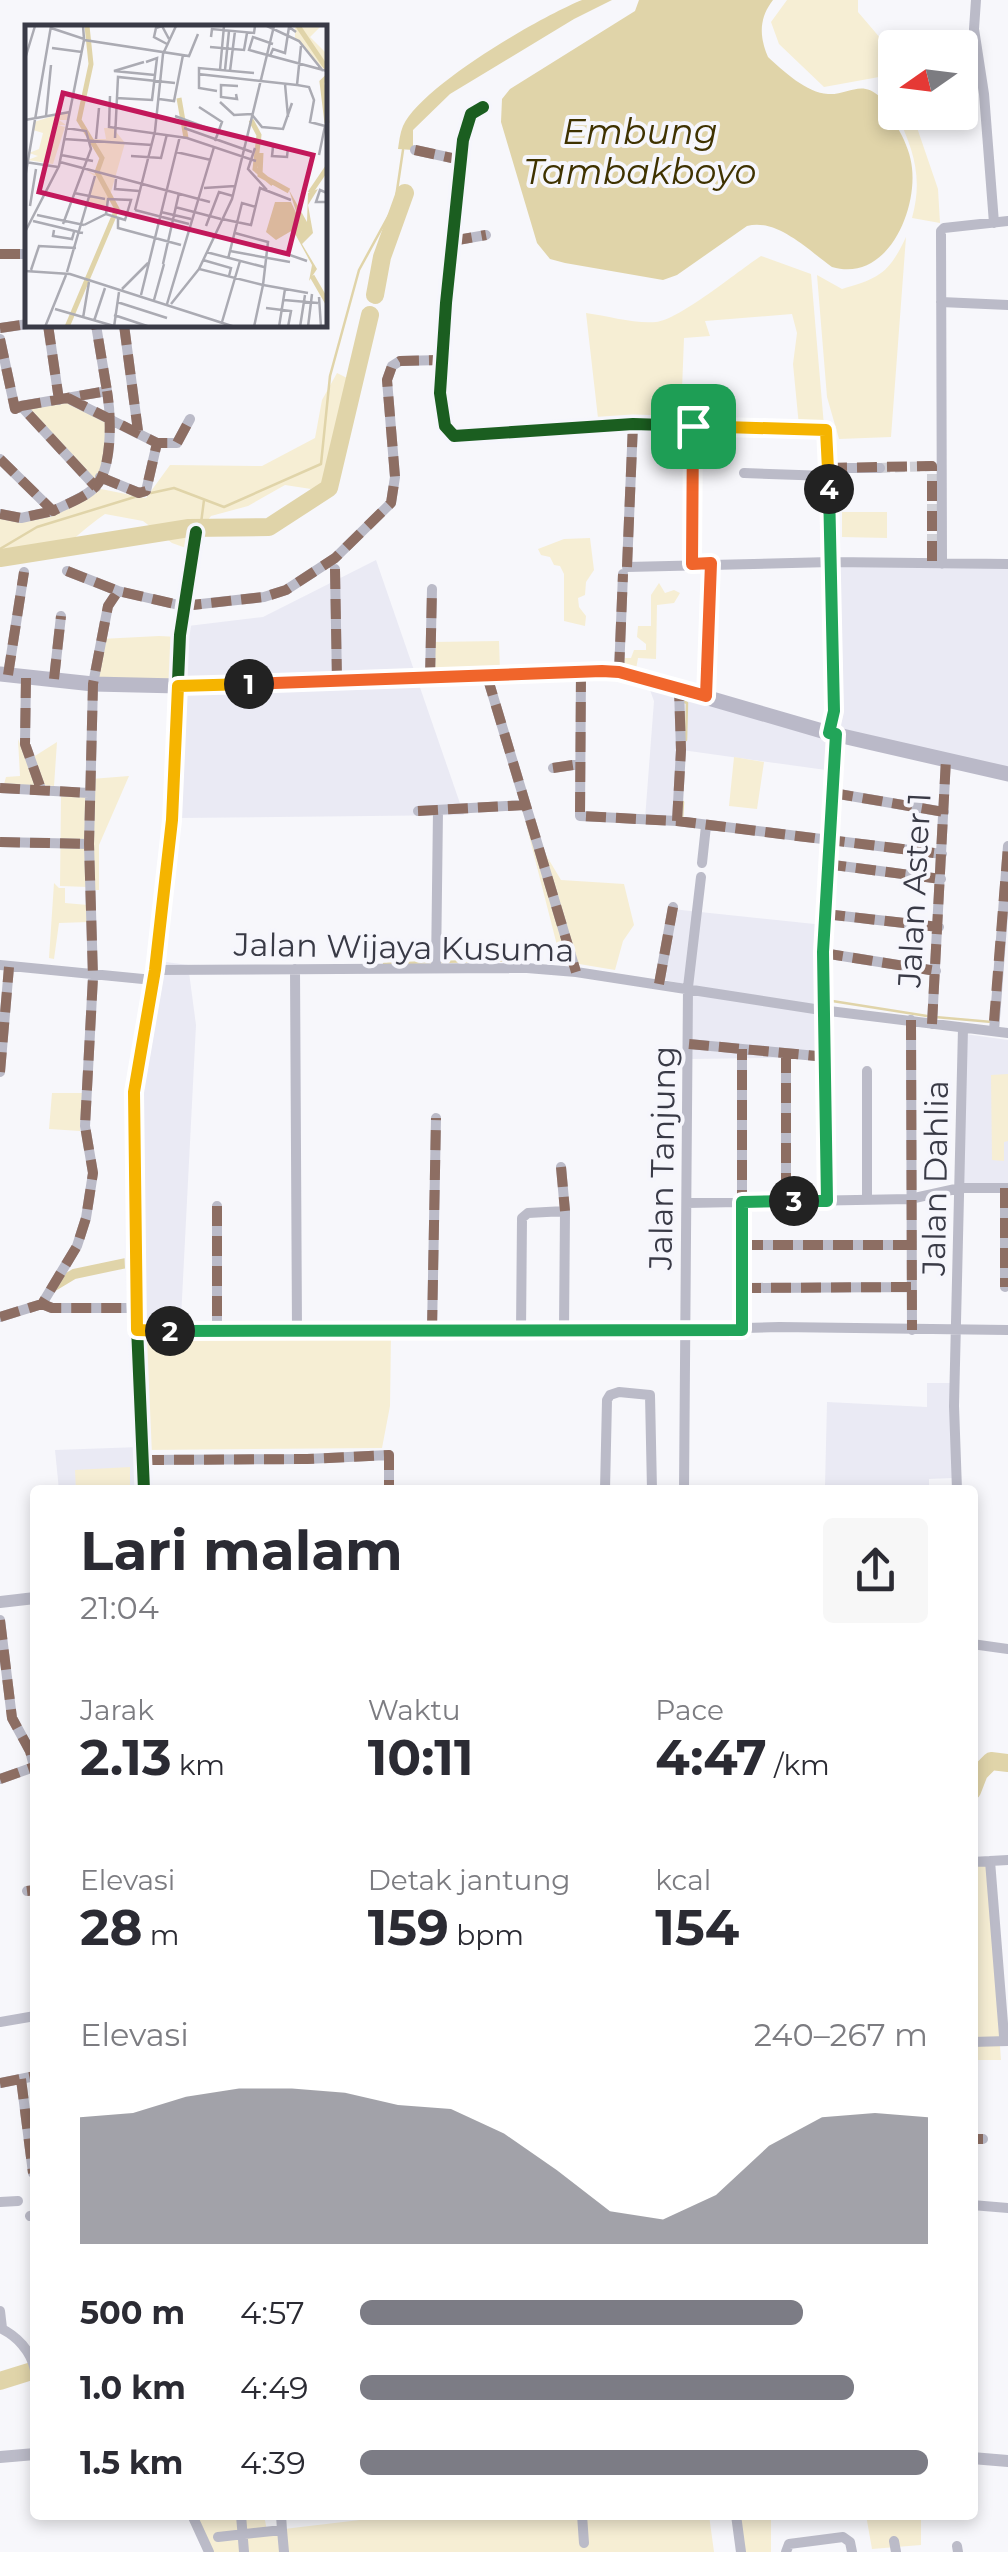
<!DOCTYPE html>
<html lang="id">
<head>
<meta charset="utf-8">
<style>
	:root { --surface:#fff; --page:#f7f7f7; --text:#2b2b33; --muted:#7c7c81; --accent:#7c7c85 }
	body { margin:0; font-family:Montserrat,sans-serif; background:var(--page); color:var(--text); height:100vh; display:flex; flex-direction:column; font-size:38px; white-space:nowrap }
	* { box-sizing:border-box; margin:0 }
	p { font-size:32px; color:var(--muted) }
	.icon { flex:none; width:55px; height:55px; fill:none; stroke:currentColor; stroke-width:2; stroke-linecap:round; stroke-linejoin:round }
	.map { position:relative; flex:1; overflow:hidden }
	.drawer { position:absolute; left:30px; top:1485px; width:948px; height:1035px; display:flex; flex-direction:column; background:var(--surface); border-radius:10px; box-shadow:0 5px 15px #0003 }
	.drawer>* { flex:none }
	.needle { width:65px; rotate:256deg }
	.fabs { position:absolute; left:878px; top:30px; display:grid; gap:20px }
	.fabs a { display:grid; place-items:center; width:100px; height:100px; border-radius:10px; background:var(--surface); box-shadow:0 5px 15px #0003; font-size:50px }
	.pin { position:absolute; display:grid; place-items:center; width:85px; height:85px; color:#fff; margin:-42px; border-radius:20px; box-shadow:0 5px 15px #0006 }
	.km { position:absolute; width:50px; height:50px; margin:-25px; border-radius:50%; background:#222; color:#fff; font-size:28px; line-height:50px; text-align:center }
	.round { display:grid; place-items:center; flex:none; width:105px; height:105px; border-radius:10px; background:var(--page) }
	.summary { display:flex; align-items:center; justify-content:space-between; height:170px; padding:0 50px }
	h1 { font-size:55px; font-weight:700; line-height:75px }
	.metrics { display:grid; grid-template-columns:repeat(3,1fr); gap:15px; height:170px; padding:10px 50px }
	.metrics div { display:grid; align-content:center }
	.metrics b { font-size:50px; font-weight:700 }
	.metrics small { font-size:28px; font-weight:400 }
	.metrics p { font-size:28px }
	.chart { height:280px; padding:20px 50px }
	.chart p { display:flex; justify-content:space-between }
	.chart svg { width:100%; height:180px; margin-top:10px; fill:var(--accent); opacity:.7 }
	ul { padding:0 50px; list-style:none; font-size:32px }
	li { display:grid; grid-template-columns:160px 120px 1fr; align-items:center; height:75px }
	li i { height:25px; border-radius:12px; background:var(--accent) }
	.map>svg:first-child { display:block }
</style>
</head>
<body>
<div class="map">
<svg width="1008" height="2552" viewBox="0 0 1008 2552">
	<rect width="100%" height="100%" fill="#f7f7fb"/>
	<!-- built -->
	<path fill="#eaeaf4" d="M376 560 464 815 178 818 188 626 263 617Z
		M1008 564V772L834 738 833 771 682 750 675 822 645 819 654 701 646 679 825 730 829 567Z
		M672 909 824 925 817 1007 821 1057 691 1059 689 985 660 979Z
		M151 960 188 965 196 1025 180 1338 144 1341 133 1217V1156Z
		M965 1034 1008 1040V1186L962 1185Z
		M927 1383H953L952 1478 929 1479V1490L825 1486 827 1402 927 1407Z
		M140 1447 141 1490H59L55 1450Z"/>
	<!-- green -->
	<path fill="#f6eed4" d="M787 0H858V12L893 53 895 111 879 77 824 87 779 44 771 22Z
		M896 113H912L938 189 940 223 912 218C923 178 914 150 896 113Z
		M906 237 891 437 839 439 827 397 817 275 842 289C880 278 889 273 906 237Z
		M761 256 811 274 824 426H799L793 364 797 333 792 314 705 321 710 336 684 338 681 415 598 418 586 313C608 316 635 324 656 322 679 320 738 271 761 256Z
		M337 373 347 378 341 417 350 422 331 482 311 489 285 485 248 506 211 516 186 548 172 543 143 521 105 514C64 542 56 568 0 559V518L21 519 96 488 146 498 170 465 262 466 315 438 322 400Z
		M68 399 109 418 105 457 95 485 23 407Z
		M842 512H887V538L842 537Z
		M590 538 594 570 586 582 585 595 578 598 579 607 586 616 585 626 564 621V574L560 566 554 565 550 557 541 555 538 549 564 539Z
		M659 583 665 593 674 590 680 593 674 603 657 605 656 659 638 658 636 669 620 666 622 658H631L634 650H646V644L637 637 638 626H651V595Z
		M159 636 179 637 177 688 95 682 101 639Z
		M499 641 500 671 433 672V642Z
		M18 739 27 761 57 742 54 786 43 785 37 789 4 784 6 777 20 776Z
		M734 757 764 762 757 809 729 806Z
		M129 776 99 845V890H91V779Z
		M89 795 88 887 60 886 61 796Z
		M525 820 561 880 624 884 634 925 623 941 615 970 561 961Z
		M54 883 59 888H65V903L88 905 89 922 59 923 54 959 49 958Z
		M1008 1074V1141L1004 1142V1161L992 1160 991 1075Z
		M52 1093H82L80 1131 49 1129Z
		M295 1332 391 1333 390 1406 382 1448 142 1450 144 1341Z
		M130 1467V1489L76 1490 75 1470Z
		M987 1863 1001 2060H973V1864Z
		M192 2515H264L267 2531 402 2515H709L714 2552H209Z
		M740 2515H771V2552H745Z
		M866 2515H921V2545L872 2549Z"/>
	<!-- water -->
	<path fill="#e0d4a9" d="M582 0H612L574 19 450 94 413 130V150L398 149C399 142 400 133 403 126 421 86 540 17 582 0Z
		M639 0H773C759 18 759 36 768 57 783 71 807 93 828 94 849 95 861 79 880 97 892 119 910 143 912 168 917 213 886 283 832 267 808 250 777 218 747 226L677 275 663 280 565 263 550 259 537 243 501 122 502 99 510 89 635 11Z"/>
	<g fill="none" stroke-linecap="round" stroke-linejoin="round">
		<!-- stream -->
		<path stroke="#e0d4a9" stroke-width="2.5" d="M151 493 174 488 224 507 321 464 330 376 359 270 395 204 403 150
			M200 531 204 500
			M0 549 37 527 138 496
			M682 701 687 703 686 740
			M682 819 683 802
			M439 962 523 960
			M384 964 431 962
			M826 1000 927 1016
			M935 1017 992 1022"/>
		<!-- canal -->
		<path stroke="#e0d4a9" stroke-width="10" d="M54 1286 74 1274 136 1261"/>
		<!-- river -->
		<path stroke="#e0d4a9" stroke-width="18" d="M375 295 382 257 405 193
			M0 558 189 528 269 527 329 488 370 315
			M972 1791 979 1773 991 1761 1008 1763
			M0 2381 35 2370"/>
		<!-- minor-tunnel -->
		<path stroke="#d1d1d7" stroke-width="10" stroke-dasharray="10 5" stroke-linecap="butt" d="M880 468 932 466V564"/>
		<!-- minor -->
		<path stroke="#bbbbc8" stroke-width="10" d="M976 0 974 29 984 94 994 223
			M483 107 471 114 463 140 446 303 440 393 445 426 454 436 633 424 827 430 834 711 829 733
			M415 150 461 160
			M452 241 486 235
			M0 254H28
			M941 302 1008 305
			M48 325 59 400
			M124 325 138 431
			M0 328 28 324
			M0 339 15 409 21 406 96 487
			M71 400 157 443H177L190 419
			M21 406 107 391 96 325
			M633 424 627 567 831 562 1008 564
			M0 459 53 511C66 504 87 497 96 486 113 467 111 415 107 391
			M827 468H880
			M744 473 828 476
			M100 477 139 493 146 491 157 443
			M0 514 21 518 53 511
			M691 564 693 427
			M942 564 941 231 944 228 1008 221
			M335 569 337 681
			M67 571 118 591 183 606 264 597 286 590 335 558 391 503 395 477 387 380 392 366 400 361 442 360
			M581 672 580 816 677 821 942 854
			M619 672 623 574
			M8 675 24 572
			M487 676 576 972
			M26 678 25 744 41 789
			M430 678 432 589
			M54 679 61 616
			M179 686 183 606 196 532
			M706 696 711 563
			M553 768 580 764
			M0 788 89 793
			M833 793 944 812
			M418 811 524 805
			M677 821 681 750 679 689
			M0 842 89 844
			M702 863 706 826
			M826 864 941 879
			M825 914 939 927
			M823 953 936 971
			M0 965 153 980
			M436 968 438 810
			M295 969 297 1330
			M155 970 527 968 576 972 821 1010 1008 1033
			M659 984 673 907
			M911 1020 912 1330
			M932 1024 946 759
			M994 1031 1008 846
			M689 1044 827 1057
			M786 1053V1202
			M867 1071V1200
			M0 1072 9 967
			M561 1167 565 1211 564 1330
			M1005 1188V1287
			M827 1201 823 953 836 735
			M687 1203 910 1199 960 1188H1008
			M217 1206V1330
			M743 1245H910
			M741 1288 911 1287
			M42 1304 52 1308H136
			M0 1317 42 1304 77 1246 86 1218 93 1173 85 1126 93 977 89 844 93 684 108 606 118 591
			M137 1330 627 1331 779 1327 1008 1330
			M432 1330 436 1118
			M742 1330V1049
			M521 1332 522 1218 528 1213 565 1211
			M144 1460 307 1459 389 1455V1490
			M605 1490 607 1400 610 1395 619 1392 650 1395 652 1490
			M684 1490 688 987 701 877
			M957 1490 954 1406 963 1028
			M0 1620 12 1718 30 1751 35 1770
			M972 1644 1008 1649
			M0 1779 34 1767
			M990 1861 1004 2036
			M972 1862 1008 1860
			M27 1891 35 1890
			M0 2022 35 2016
			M972 2042 1008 2041
			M21 2079 33 2173
			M0 2083 35 2076
			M972 2139H983
			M0 2202 18 2201
			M972 2205 1008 2208
			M30 2216 35 2215
			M0 2311 2 2328
			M0 2328C17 2336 31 2351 35 2370
			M192 2515 209 2552
			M241 2515 244 2552
			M582 2515 584 2543
			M736 2515 741 2552
			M282 2530 284 2552
			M218 2537 282 2530 281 2515
			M894 2541 896 2552
			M957 2546 958 2552
			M786 2552 789 2544 843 2537 850 2542 852 2552"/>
		<!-- tertiary -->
		<path stroke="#bbbbc8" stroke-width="12" d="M144 1490 134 1257 133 1126 134 1092 155 970 172 820 179 686
			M0 1602 35 1598
			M0 2457 35 2454
			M972 2458 1008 2461"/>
		<!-- secondary -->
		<path stroke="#bab9c8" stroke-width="15" d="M0 674 93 684 179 686 619 672 829 733 1008 774"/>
		<!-- quiet -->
		<path stroke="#8d6e63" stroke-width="10" stroke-dasharray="20 10" stroke-linecap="butt" d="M415 150 461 160
			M452 241 486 235
			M0 254H28
			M48 325 59 400
			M124 325 138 431
			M0 328 28 324
			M0 339 15 409 21 406 96 487
			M68 398 157 443H177L190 419
			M21 406 107 391 96 325
			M0 459 53 511C66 504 87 497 96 486 113 467 111 415 107 391
			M827 468 932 466V564
			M100 477 139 493 146 491 157 443
			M0 514 21 518 53 511
			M691 564 693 427
			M627 567 633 424
			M335 569 337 681
			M67 571 118 591 183 606 264 597 286 590 335 558 391 503 395 477 387 380 392 366 400 361 442 360
			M581 672 580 816 677 821 942 854
			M619 672 623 574
			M8 675 24 572
			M487 676 576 972
			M26 678 25 744 41 789
			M430 678 432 589
			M54 679 61 616
			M706 696 711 563
			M553 768 580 764
			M0 788 89 793
			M833 793 944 812
			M418 811 524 805
			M677 821 681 750 679 689
			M0 842 89 844
			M826 864 941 879
			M825 914 939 927
			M823 953 936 971
			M659 984 673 907
			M822 1010 827 1057V1201
			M911 1020 912 1330
			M994 1021 1008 846
			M932 1024 946 759
			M689 1044 827 1057
			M786 1053V1202
			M0 1072 9 967
			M561 1167 565 1211
			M1005 1188V1287
			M217 1206V1330
			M743 1245H910
			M741 1288 911 1287
			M42 1304 52 1308H136
			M0 1317 42 1304 77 1246 86 1218 93 1173 85 1126 93 977 89 844 93 684 108 606 118 591
			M432 1330 436 1118
			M742 1330V1049
			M144 1460 307 1459 389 1455V1490
			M0 1620 12 1718 30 1751 35 1770
			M0 1779 34 1767
			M27 1891 35 1890
			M21 2079 33 2173
			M0 2083 35 2076
			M972 2139H983"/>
		<defs>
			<path id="cycleway" d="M483 107 471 114 463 140 446 303 440 393 445 426 454 436 633 424 827 430 834 711 829 733
				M144 1490 134 1257V1092L155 970 172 820 180 635 196 532"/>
		</defs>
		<!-- cycleway casing -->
		<use href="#cycleway" stroke="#f6f6fc" stroke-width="19"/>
		<!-- cycleway -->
		<use href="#cycleway" stroke="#1b5e20" stroke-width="12"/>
	</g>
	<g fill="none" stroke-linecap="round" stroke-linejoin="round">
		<defs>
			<path id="split-1" d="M249 684 602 671 619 672 706 696 711 563 692 564 693 426"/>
			<path id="split-2" d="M170 1331 137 1330 134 1092 155 970 172 820 178 686 249 684"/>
			<path id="split-3" d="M170 1331 742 1330V1202L794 1201"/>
			<path id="split-4" d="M794 1201H827L823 952 836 734 829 733 834 711 829 489"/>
			<path id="split-5" d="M693 426 826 430 829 489"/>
		</defs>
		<!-- split-1 casing -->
		<use href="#split-1" stroke="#fff" stroke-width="20"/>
		<!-- split-2 casing -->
		<use href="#split-2" stroke="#fff" stroke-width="20"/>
		<!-- split-3 casing -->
		<use href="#split-3" stroke="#fff" stroke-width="20"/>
		<!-- split-4 casing -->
		<use href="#split-4" stroke="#fff" stroke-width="20"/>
		<!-- split-5 casing -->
		<use href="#split-5" stroke="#fff" stroke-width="20"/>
		<!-- split-1 -->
		<use href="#split-1" stroke="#f0652b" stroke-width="12"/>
		<!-- split-2 -->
		<use href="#split-2" stroke="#f5b400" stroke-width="12"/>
		<!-- split-3 -->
		<use href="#split-3" stroke="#22a559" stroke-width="12"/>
		<!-- split-4 -->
		<use href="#split-4" stroke="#22a559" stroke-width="12"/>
		<!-- split-5 -->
		<use href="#split-5" stroke="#f5b400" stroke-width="12"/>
	</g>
	<g text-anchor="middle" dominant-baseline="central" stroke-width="8" stroke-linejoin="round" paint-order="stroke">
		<!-- street labels -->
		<g font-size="32" fill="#393a46" stroke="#f6f6fc">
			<text transform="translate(914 890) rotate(-87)">Jalan Aster 1</text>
			<text transform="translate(404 947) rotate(1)">Jalan Wijaya Kusuma</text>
			<text transform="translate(662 1158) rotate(-89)">Jalan Tanjung</text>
			<text transform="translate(935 1178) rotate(-89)">Jalan Dahlia</text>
		</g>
		<!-- water labels -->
		<g font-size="35" font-style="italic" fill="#3f3200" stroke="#f6f6fc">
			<text x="640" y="131">Embung<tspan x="640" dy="40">Tambakboyo</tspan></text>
		</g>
	</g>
	<!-- overview -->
	<g transform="translate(25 25)">
		<rect width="302" height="302" fill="#f7f7fb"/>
		<path d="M270 1H296L285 12 302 29 297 44 270 13ZM44 86 42 95H34L41 100H33L40 102 28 139 3 135 13 131 4 128 14 124 18 108 8 105 9 97ZM79 103H88L100 118 82 181 62 178 71 152 62 146 73 150 78 133 68 114H81Z" fill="#f6eed4"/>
		<path d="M293 164 283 180 288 208 277 219 292 244 284 256 287 240 268 205 251 215 241 207 250 177H266L273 192 264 165 282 197 283 168Z" fill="#e0d4a9"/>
		<path fill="none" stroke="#e0d4a9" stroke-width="5" d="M273 1 302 44M302 52 297 57 302 98M154 73 161 113M226 95 234 110 230 144 248 159M236 128 235 150 264 166M285 168 302 143M287 251 302 277M42 302 92 184 72 147 77 133 54 95 66 39 62 1"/>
		<path fill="none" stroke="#ababb3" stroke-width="2.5" d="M242 1 274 16 298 46M26 3 59 14 58 1M186 12 187 4 229 8 230 1M142 19 129 12 131 3 137 1 144 14M248 19 228 12 224 25 302 46M276 21 272 60 284 62 289 75 285 97 300 101 294 130M185 22 219 25 222 8M27 23 57 27M245 31 248 24 260 28 264 2 271 7M0 34 10 1M119 37 89 46 130 50M195 45 199 1M200 45 204 6M205 46 210 6M173 49 272 60M260 59 263 92M192 66 174 63V43L229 48M211 69 212 74 196 72V60L213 61M85 71 84 102 162 113 231 136M91 73 127 75 132 33 121 37M134 74 149 76 158 30M195 77 209 90 227 89M174 82 197 97 190 116M21 91 26 40M150 91 193 107M228 91 237 102 258 104 267 78M0 95 45 87M159 103 227 127M90 113 93 52 150 58M39 114 127 120M71 114 74 83M248 122 247 131 262 132 263 122M230 123 223 144 242 165M151 127 186 135M36 130 68 136M106 131 136 133 142 109M0 137 33 142M35 137 185 177M0 153 26 1M91 154 90 164 114 166M179 163 210 161M49 168 80 174M302 168 295 165 291 177H302M5 181 11 144M150 182 196 194M110 185 130 106 138 29 151 1M110 185 164 199M136 187 166 194M12 190 59 200M93 193V203L156 220M197 194 226 200 235 163 266 175M8 196 58 208M38 199 66 124 61 106 41 103M59 200 81 189 100 195 106 175 83 174 81 189M181 201 194 167 208 171M29 205 28 211 47 214 49 207M0 207 34 141 59 15 164 31 173 9M210 208 243 217 238 260 283 268M242 222 282 236M205 226 265 237M181 227 239 242M203 234 217 178 231 182M178 235 206 243 204 251M138 239 154 168M6 245 14 221 51 223M0 246 45 249 210 302M42 247 70 151M97 264 123 238M116 270 155 111M294 272 296 302M129 275 139 239M259 275 293 278M92 277 142 293M142 279 189 122M146 279 174 244M241 283 266 286 263 302M30 284 89 301M89 290 125 302M58 293 64 257M69 296 80 263M197 297 215 236M20 302 41 250M89 302 94 267M229 302 238 260 174 244 207 174 249 1M254 302 260 264M275 302 280 270M283 302 287 269"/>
		<path fill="#c2185b" fill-opacity="0.15" stroke="#c2185b" stroke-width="5" d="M38 68 288 130 263 229 14 167Z"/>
		<rect width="302" height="302" fill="none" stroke="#393a46" stroke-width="5"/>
	</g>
</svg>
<div class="fabs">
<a><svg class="needle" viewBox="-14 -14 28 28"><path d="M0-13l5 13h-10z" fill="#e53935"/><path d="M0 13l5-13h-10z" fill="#7c7c81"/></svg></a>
</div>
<div class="pin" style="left:693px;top:426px;background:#1e9e55"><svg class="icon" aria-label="arrive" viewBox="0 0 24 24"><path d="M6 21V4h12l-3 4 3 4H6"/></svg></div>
<b class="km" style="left:249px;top:684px">1</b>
<b class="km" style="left:170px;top:1331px">2</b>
<b class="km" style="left:794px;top:1201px">3</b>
<b class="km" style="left:829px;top:489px">4</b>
<section class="drawer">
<div class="summary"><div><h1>Lari malam</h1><p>21:04</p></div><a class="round"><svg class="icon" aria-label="share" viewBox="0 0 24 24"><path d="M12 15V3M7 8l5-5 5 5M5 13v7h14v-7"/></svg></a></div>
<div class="metrics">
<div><p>Jarak</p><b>2.13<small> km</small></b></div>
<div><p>Waktu</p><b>10:11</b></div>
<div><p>Pace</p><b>4:47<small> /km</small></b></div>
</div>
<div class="metrics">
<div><p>Elevasi</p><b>28<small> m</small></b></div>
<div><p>Detak jantung</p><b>159<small> bpm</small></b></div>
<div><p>kcal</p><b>154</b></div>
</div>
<div class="chart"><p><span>Elevasi</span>240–267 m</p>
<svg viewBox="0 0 160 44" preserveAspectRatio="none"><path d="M0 44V13L10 12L20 8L30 6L40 6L50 7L60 10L70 11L80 17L90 26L100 36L110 38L120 32L130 20L140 13L150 12L160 13V44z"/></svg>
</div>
<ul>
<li><b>500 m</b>4:57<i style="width:78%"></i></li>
<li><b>1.0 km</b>4:49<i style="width:87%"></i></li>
<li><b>1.5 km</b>4:39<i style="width:100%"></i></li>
</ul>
</section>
</div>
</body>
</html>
